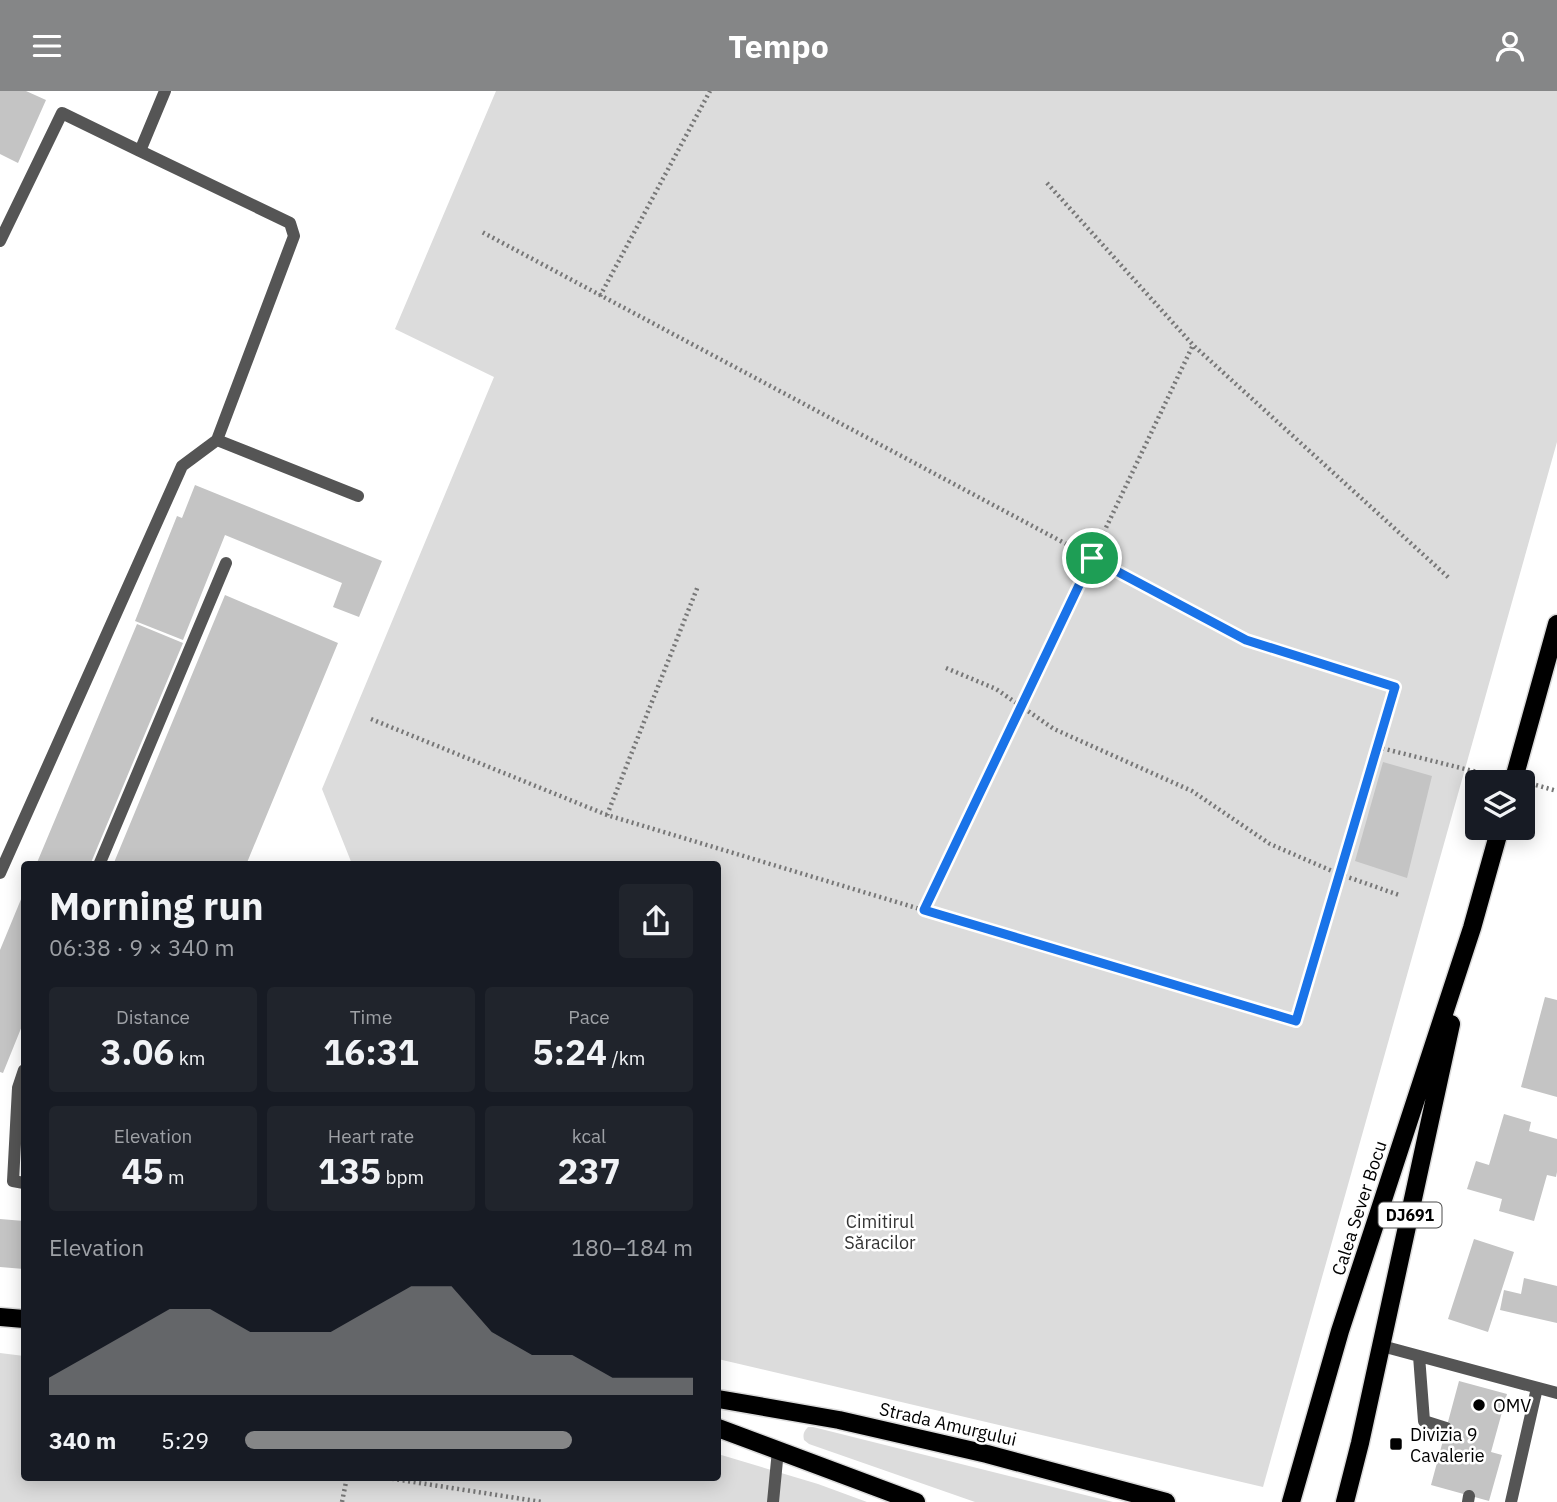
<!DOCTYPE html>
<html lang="en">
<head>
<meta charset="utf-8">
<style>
	:root { --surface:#171b24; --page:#20242c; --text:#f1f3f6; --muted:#9ea1a6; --accent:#858687 }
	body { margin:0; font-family:"IBM Plex Sans",sans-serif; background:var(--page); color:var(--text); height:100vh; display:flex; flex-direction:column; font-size:26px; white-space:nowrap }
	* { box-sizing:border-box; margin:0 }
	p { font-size:23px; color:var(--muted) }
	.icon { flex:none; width:38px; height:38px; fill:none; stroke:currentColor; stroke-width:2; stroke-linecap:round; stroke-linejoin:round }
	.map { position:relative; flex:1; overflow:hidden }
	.drawer { position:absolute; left:21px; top:770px; width:700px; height:620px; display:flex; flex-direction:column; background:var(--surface); border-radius:7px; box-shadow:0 4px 18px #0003 }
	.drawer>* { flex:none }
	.buttons { position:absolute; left:1465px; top:679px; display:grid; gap:14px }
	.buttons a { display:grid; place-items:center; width:70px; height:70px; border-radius:7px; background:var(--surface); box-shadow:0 4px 18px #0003; font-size:35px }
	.pin { position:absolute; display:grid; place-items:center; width:60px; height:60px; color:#fff; margin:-30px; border:4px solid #fff; border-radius:50%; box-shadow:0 2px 7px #0007 }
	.round { display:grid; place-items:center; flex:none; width:74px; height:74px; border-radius:7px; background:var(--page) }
	.headline { display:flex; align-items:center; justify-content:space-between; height:119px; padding:0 28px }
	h1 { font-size:38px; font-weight:800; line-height:52px }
	.stats { display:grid; grid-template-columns:repeat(3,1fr); gap:10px; height:119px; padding:7px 28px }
	.stats div { display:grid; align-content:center; border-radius:7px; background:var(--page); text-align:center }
	.stats b { font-size:35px; font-weight:800 }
	.stats small { font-size:19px; font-weight:400 }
	.stats p { font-size:19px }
	.chart { height:196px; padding:14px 28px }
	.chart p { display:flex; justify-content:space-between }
	.chart svg { width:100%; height:126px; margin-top:7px; fill:var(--accent); opacity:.7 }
	ul { padding:0 28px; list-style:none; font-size:23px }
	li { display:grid; grid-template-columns:112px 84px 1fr; align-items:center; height:52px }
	li i { height:18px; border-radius:9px; background:var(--accent) }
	header { display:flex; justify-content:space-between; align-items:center; height:91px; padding:0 28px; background:var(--accent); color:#fff; font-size:32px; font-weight:800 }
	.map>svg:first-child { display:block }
</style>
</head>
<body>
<header><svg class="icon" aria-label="menu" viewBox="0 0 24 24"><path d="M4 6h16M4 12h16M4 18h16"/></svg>Tempo<svg class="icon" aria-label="person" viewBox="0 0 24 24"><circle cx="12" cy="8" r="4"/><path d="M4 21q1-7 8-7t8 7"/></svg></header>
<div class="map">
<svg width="1557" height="1411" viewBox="0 0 1557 1411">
	<rect width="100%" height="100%" fill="#fff"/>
	<!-- green -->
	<path fill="#dcdcdc" d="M496 0H1557V351L1263 1396 718 1268V774L352 773 322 698 494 286 395 238Z
		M0 1262 24 1265V1386H718V1363L818 1393 867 1411H0Z
		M808 1336H813L1113 1411H975L809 1353 804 1349C803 1344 803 1341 808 1336Z"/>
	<!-- building -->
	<path fill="#c4c4c4" d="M0 0H26L46 9 18 72 0 63Z
		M195 394 382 470 359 526 333 516 342 492 225 444 183 549 135 530 177 425 182 427Z
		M225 504 338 552 246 774H113Z
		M137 533 183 552 90 774H36Z
		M1383 671 1432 685 1407 787 1355 770Z
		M24 801V930L3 982 0 981V859Z
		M1545 906 1557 909V1006L1521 996Z
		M1504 1023 1531 1031 1529 1040 1557 1048V1081L1556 1086 1547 1084 1534 1130 1499 1120 1502 1108 1467 1098 1476 1070 1489 1074Z
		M0 1128 24 1130V1178L0 1176Z
		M1474 1148 1514 1161 1488 1241 1448 1228Z
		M1524 1187 1557 1195V1232L1500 1219 1504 1199 1521 1203Z
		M1459 1290 1507 1303 1491 1361 1502 1364 1489 1410 1431 1394Z"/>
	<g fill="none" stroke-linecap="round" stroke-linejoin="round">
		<defs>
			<path id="primary" d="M1513 691 1557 533
				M0 1226 24 1228
				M718 1308 839 1329 987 1363 1166 1411
				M718 1337 916 1411
				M1291 1411 1340 1240 1472 837 1500 737
				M1345 1411 1360 1352 1451 933"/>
		</defs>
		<!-- primary casing -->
		<use href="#primary" stroke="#dbdbdb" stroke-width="21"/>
		<!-- path -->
		<path stroke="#777" stroke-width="4.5" stroke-dasharray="2 3.5" stroke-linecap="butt" d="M1047 92 1193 254 1449 487
			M600 205 710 0
			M946 577 996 598 1054 638 1192 700 1270 753 1339 783 1399 804
			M371 628 607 724 1296 931 1395 596 1246 549 482 141
			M1377 656 1477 681
			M1536 694 1557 700
			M607 724 698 495
			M924 819 1193 254
			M381 1386 542 1411
			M342 1411 347 1386"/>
		<!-- lane -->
		<path stroke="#555" stroke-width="12" d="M165 0 140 60 290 132 294 145 217 349 358 405
			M0 150 62 22 140 60
			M99 774 226 472
			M0 782 182 375 217 349
			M24 979 18 997 13 1090 24 1092
			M1382 1255 1557 1302
			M1419 1265 1424 1330 1446 1337
			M773 1411 778 1359
			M1468 1411 1469 1405
			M1511 1411 1537 1297"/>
		<!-- primary -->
		<use href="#primary" stroke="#000" stroke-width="18"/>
	</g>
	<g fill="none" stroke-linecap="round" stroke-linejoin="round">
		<defs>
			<path id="route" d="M1092 467 1246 549 1395 596 1296 930 924 819Z"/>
		</defs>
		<!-- route casing -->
		<use href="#route" stroke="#fff" stroke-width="14"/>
		<!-- route -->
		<use href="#route" stroke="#1a73e8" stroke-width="9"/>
	</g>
	<!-- markers -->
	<g fill="#000" stroke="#fff" stroke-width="2.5">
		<circle cx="1479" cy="1314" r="7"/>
		<rect x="1389" y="1346" width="14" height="14" rx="3.5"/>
	</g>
	<g text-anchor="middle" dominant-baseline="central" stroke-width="5" stroke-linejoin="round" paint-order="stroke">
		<!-- shield labels -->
		<rect fill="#fff" stroke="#4c4c4c" stroke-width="2" x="1378.5" y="1111.5" width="63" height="25" rx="5"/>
		<g font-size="16" font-weight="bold" fill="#000">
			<text x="1410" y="1124">DJ691</text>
		</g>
		<!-- street labels -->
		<g font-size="18" fill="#000" stroke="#fff">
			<text transform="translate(1359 1117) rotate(-72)">Calea Sever Bocu</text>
			<text transform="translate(948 1333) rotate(13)">Strada Amurgului</text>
		</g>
		<!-- park labels -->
		<g font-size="18" fill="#333" stroke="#fff">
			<text x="880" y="1130">Cimitirul<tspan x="880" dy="21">Săracilor</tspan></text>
		</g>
		<!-- poi labels -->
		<g font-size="18" fill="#000" stroke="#fff" text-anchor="start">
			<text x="1493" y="1314">OMV</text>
			<text x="1410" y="1343">Divizia 9<tspan x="1410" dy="21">Cavalerie</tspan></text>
		</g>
	</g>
</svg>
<div class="buttons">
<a><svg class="icon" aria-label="layers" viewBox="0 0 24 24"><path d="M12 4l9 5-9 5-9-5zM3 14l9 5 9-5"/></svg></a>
</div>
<div class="pin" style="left:1092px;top:467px;background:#1e9e55"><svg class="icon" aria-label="arrive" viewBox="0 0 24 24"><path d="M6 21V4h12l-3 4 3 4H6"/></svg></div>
<section class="drawer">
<div class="headline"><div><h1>Morning run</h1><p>06:38 · 9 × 340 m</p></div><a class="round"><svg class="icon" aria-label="share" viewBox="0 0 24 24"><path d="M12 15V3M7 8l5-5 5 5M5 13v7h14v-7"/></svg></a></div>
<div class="stats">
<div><p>Distance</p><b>3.06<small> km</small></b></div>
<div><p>Time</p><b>16:31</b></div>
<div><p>Pace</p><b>5:24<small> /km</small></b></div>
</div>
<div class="stats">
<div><p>Elevation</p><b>45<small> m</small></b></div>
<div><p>Heart rate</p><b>135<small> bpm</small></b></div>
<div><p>kcal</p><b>237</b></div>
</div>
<div class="chart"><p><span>Elevation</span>180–184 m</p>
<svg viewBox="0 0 160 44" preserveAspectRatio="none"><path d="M0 44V38L10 30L20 22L30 14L40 14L50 22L60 22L70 22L80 14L90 6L100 6L110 22L120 30L130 30L140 38L150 38L160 38V44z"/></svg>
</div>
<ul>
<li><b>340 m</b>5:29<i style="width:73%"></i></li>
</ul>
</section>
</div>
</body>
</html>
